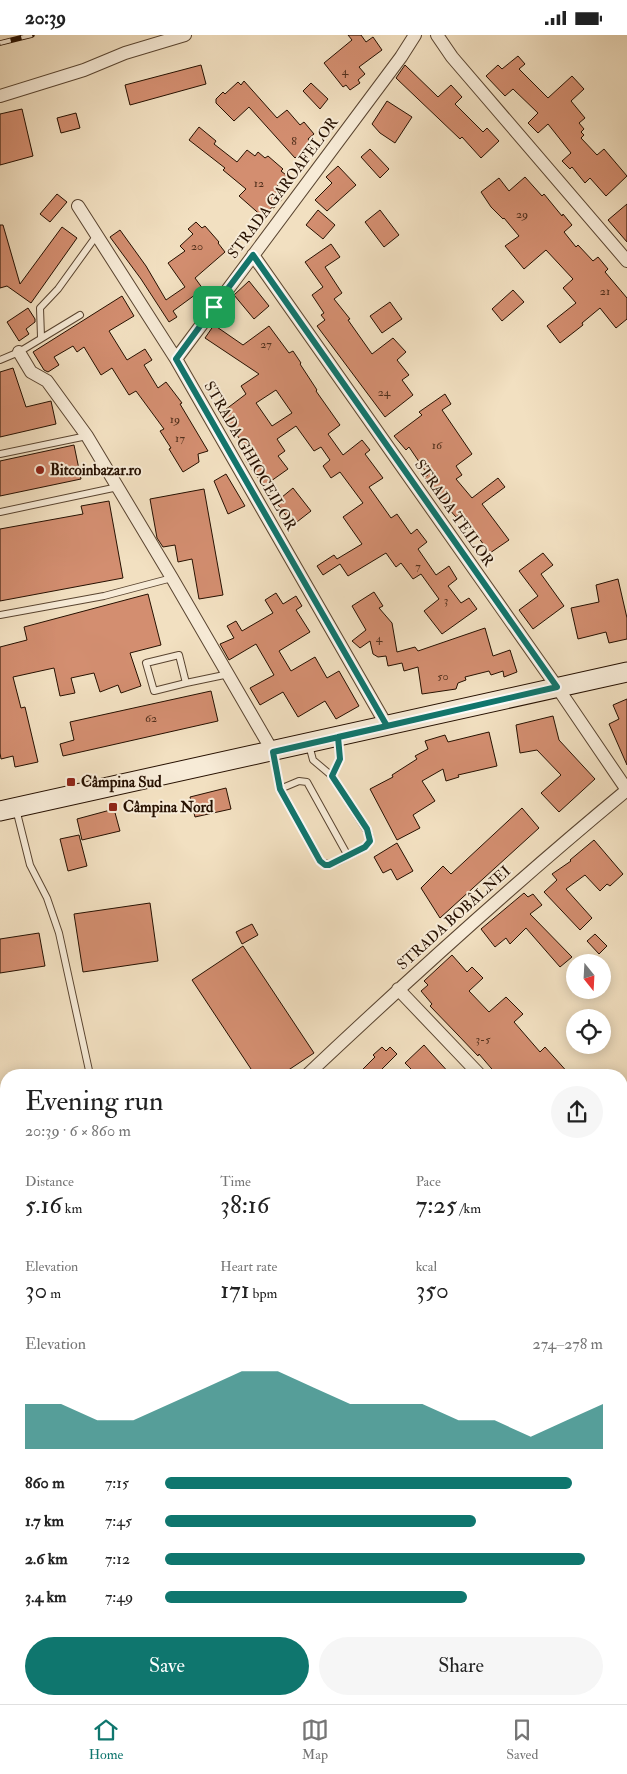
<!DOCTYPE html>
<html lang="en">
<head>
<meta charset="utf-8">
<style>
	:root { --surface:#fff; --page:#f6f6f6; --text:#222; --muted:#767676; --line:#e0e0e0; --accent:#0f766e }
	body { margin:0; font-family:"IM FELL Double Pica",serif; background:var(--page); color:var(--text); height:100vh; display:flex; flex-direction:column; font-size:19px; white-space:nowrap }
	* { box-sizing:border-box; margin:0 }
	p { font-size:16px; color:var(--muted) }
	.icon { flex:none; width:28px; height:28px; fill:none; stroke:currentColor; stroke-width:2; stroke-linecap:round; stroke-linejoin:round }
	.map { position:relative; flex:1; overflow:hidden }
	.drawer { position:absolute; left:0px; top:1034px; width:628px; height:636px; display:flex; flex-direction:column; background:var(--surface); border-radius:20px 20px 0 0; box-shadow:0 2px 12px #0003 }
	.drawer>* { flex:none }
	.needle { width:32px; rotate:162deg }
	.fabs { position:absolute; left:566px; top:919px; display:grid; gap:10px }
	.fabs a { display:grid; place-items:center; width:45px; height:45px; border-radius:50%; background:var(--surface); box-shadow:0 2px 12px #0003; font-size:25px }
	.pin { position:absolute; display:grid; place-items:center; width:42px; height:42px; color:#fff; margin:-21px; border-radius:10px; box-shadow:0 2px 8px #0006 }
	.round { display:grid; place-items:center; flex:none; width:52px; height:52px; border-radius:26px; background:var(--page) }
	.summary { display:flex; align-items:center; justify-content:space-between; height:85px; padding:0 25px }
	h1 { font-size:28px; font-weight:600; line-height:38px }
	.figures { display:grid; grid-template-columns:repeat(3,1fr); gap:8px; height:85px; padding:5px 25px }
	.figures div { display:grid; align-content:center }
	.figures b { font-size:25px; font-weight:600 }
	.figures small { font-size:14px; font-weight:400 }
	.figures p { font-size:14px }
	.chart { height:140px; padding:10px 25px }
	.chart p { display:flex; justify-content:space-between }
	.chart svg { width:100%; height:90px; margin-top:5px; fill:var(--accent); opacity:.7 }
	.action { display:flex; gap:10px; margin-top:auto; padding:10px 25px }
	.action a { flex:1; height:58px; border-radius:30px; background:var(--accent); color:#fff; font-size:20px; font-weight:600; line-height:58px; text-align:center }
	.action a+a { background:var(--page); color:var(--text) }
	ul { padding:0 25px; list-style:none; font-size:16px }
	li { display:grid; grid-template-columns:80px 60px 1fr; align-items:center; height:38px }
	li i { height:12px; border-radius:6px; background:var(--accent) }
	.status { display:flex; justify-content:space-between; align-items:center; height:35px; padding:0 25px; background:var(--surface); direction:ltr }
	.status svg { height:14px; fill:currentColor }
	.tabs { display:flex; justify-content:space-around; align-items:center; height:70px; border-top:1px solid var(--line); background:var(--surface); font-size:14px; color:var(--muted) }
	.tabs a { display:grid; justify-items:center; gap:2px }
	.tabs .current { color:var(--accent) }
	.map>svg:first-child { display:block }
</style>
</head>
<body>
<div class="status"><b>20:39</b><svg viewBox="0 0 49 12"><path d="M0 12V9h3v3zM5 12V6h3v6zM10 12V3h3v9zM15 12V0h3v12zM26 1h20v11H26zM47 4h2v5h-2z"/></svg></div>
<div class="map">
<svg width="627" height="1669" viewBox="0 0 627 1669">
	<rect width="100%" height="100%" fill="#f2e0c1"/>
	<filter id="stains"><feTurbulence type="fractalNoise" baseFrequency=".004" numOctaves="4"/><feColorMatrix values="0 0 0 0 .2 0 0 0 0 .09 0 0 0 0 .02 0 0 0 .5 -.17"/></filter>
	<radialGradient id="worn" r=".72"><stop offset=".6" stop-color="#630" stop-opacity="0"/><stop offset="1" stop-color="#630" stop-opacity=".3"/></radialGradient>
	<!-- green -->
	<path fill="#bac293" stroke="#70694a" d="M627 1106V1167L621 1176V1112Z"/>
	<!-- water -->
	<path fill="#a0babe" stroke="#6f7672" d="M0 1617 6 1618V1664H191L211 1669H0Z
		M627 1652V1669H571L587 1664H621V1654Z"/>
	<!-- building -->
	<path fill="#d38e70" stroke="#261000" fill-rule="evenodd" d="M348 0H361L366 7 373 2 382 15 359 32 365 39 358 45 360 48 350 55 346 50 343 52 324 28 352 5Z
		M518 21 525 29 519 34 548 63 572 41 584 54 571 66 585 83 579 88 584 94 581 97 584 100 581 103 597 120 604 114 627 141 606 161 590 143 585 148 572 132 570 134 562 126 571 118 548 89 538 98 528 88 538 78 513 54 505 61 486 41 498 30 502 34Z
		M201 30 206 49 130 70 125 50Z
		M405 30 438 62 451 50 462 62 455 69 483 97 487 93 499 106 481 123 462 102 460 104 396 43Z
		M244 46 277 83 287 75 300 90 304 87 314 99 308 104 311 108 295 123 249 72 234 86 216 68V64L223 57 225 59 238 47 241 50Z
		M311 48 328 64 320 74 303 56Z
		M387 66 412 82 395 108 380 98 372 89Z
		M22 74 33 121 0 130V79Z
		M76 78 80 93 61 98 57 83Z
		M199 92 216 106 214 109 237 127 247 115 255 121 258 117 265 123 268 121 283 134 281 136 286 140 274 155 283 163 274 173 272 172 264 183 239 161 246 154 223 135 225 133 189 105Z
		M370 114 389 134 380 143 361 122Z
		M338 131 356 150 327 176 315 165 332 148 326 142Z
		M525 142 542 161 544 159 562 181 563 179 572 190 564 197 576 212 578 210 593 226 598 222 608 234 605 237 627 263V284L616 293 600 273 582 288 583 290 560 308 547 291 576 268 563 253 573 244 546 215 524 234 505 211 519 201 504 183 503 184 491 172 481 157 499 143 509 156Z
		M57 159 67 167 50 187 40 179Z
		M627 169V207L608 185Z
		M318 175 335 190 323 204 306 190Z
		M380 175 399 200 384 212 365 187Z
		M196 187 202 193 205 191 219 207 218 208 225 217 195 243 203 254 173 276 177 282 169 287 141 244 110 202 120 195 146 231 166 265 185 252 168 228 185 216 180 211 193 199 188 194Z
		M0 190H3L20 249 62 192 77 203 31 268 7 251 0 253Z
		M331 209 340 222 325 232 342 258 334 264 350 284 348 285 372 319 393 303 406 317 397 325 409 340 402 345 413 360 385 382 317 291 325 285 321 280 324 278 312 260 323 252 305 227Z
		M249 246 269 271 254 284 234 260Z
		M513 255 524 267 502 286 492 274Z
		M122 261 134 281 109 296 127 325 145 314 152 325 144 330 158 353 166 347 182 368 180 369 208 416 198 419 199 427 183 437 169 414 171 413 160 396 164 394 136 356 129 360 112 333 101 340 84 312 77 317 73 311 54 322 59 330 48 337 44 335 33 317Z
		M390 267 402 284 382 298 370 281Z
		M28 273 35 284V287L26 294 29 299 19 306 7 287Z
		M214 290 243 310 269 291 289 318 293 316 301 328 300 329 317 355 316 356 340 390 328 399 343 420 362 405 370 415 365 419 383 443 369 452 391 483 397 479 411 499 417 494 427 507 418 514 436 540 449 531 457 544 448 551 461 568 469 563 477 574 442 599 424 576 439 564 421 539 413 544 401 528 396 532 386 518 348 541 340 529 323 540 317 531 334 520 337 524 362 509 343 482 363 468 340 437 331 443 323 431 330 425 321 412 314 416 296 391 277 404 285 416 278 421 288 434 264 451 246 426 252 421 221 378 246 359 241 351 259 339 205 303ZM276 355 292 378 272 391 256 368Z
		M13 333 26 372 51 366 56 389 0 402V337Z
		M445 359 451 369 442 375 472 419 456 431 462 440 456 444 472 463 498 443 505 452 482 469 509 505 490 518 460 478 456 482 437 461 424 442 428 440 409 412 406 415 394 401 422 380 419 377Z
		M74 410 81 444 0 461V426Z
		M226 439 245 471 228 479 214 446Z
		M293 453 311 476 293 490 276 467Z
		M204 454 223 560 199 564 192 524 178 527 175 510 163 512 157 503 150 464Z
		M109 466 123 543 0 566V494L83 479 81 471Z
		M543 518 553 530 541 539 564 571 533 594 519 575 538 561 519 536Z
		M618 544 627 583V604L609 608 606 597 578 604 571 573 599 567 596 550Z
		M374 557 383 571 379 573 392 588 397 617 415 612 418 616 485 593 493 621 510 615 517 637 504 642 503 636 491 640 489 636 465 642 466 645 458 648 456 654 422 659 418 632 404 636 402 628 388 631 386 621 378 622 373 619 370 606 360 613 352 606 366 595 352 571Z
		M276 558 283 569 296 561 302 571 296 575 310 597 279 616 291 636 315 622 327 643 339 636 359 671 336 684 325 666 298 682 283 657 260 670 250 653 274 640 256 609 229 625 220 609 234 603 227 591 236 586 242 596 273 578 265 565Z
		M148 559 161 610 130 618 141 651 121 658 118 650 100 657 94 638 71 643 75 658 60 661 54 633 13 642 21 673 25 672 38 727 15 732 13 721 1 724 0 718V612L27 605 24 592Z
		M211 656 218 686 63 721 60 709 74 705 70 687Z
		M627 664V730L609 689 619 684 613 670Z
		M553 681 559 705 595 744 559 777 541 758 561 740 537 715 520 718 516 690Z
		M489 697 497 731 458 740 459 742 446 746 443 734 422 746 435 766 413 780 420 793 397 805 370 754 393 742 392 740 417 724 415 721 428 714 425 706 445 700 448 707Z
		M226 753 231 774 195 782 190 762Z
		M522 773 539 793 440 883 421 853 443 831 451 839Z
		M114 774 120 796 82 805 77 784Z
		M79 800 87 831 68 836 60 804Z
		M594 805 623 839 610 851 607 849 600 856 585 840 566 854 592 883 580 895 544 857 557 845 552 839 571 826 570 825Z
		M397 808 413 836 397 845 391 834 383 838 374 822Z
		M524 858 528 862 533 859 542 870 530 879 572 922 560 932 526 893 510 909 506 903 495 912 481 894Z
		M150 868 158 926 83 937 74 879Z
		M252 889 258 900 242 909 236 897Z
		M39 898 45 931 0 938V904Z
		M595 899 607 911 599 919 587 906Z
		M243 911 314 1018 281 1040H255L192 945Z
		M452 920 467 937 472 932 483 943 469 956 489 977 506 962 523 979 514 987 540 1017 545 1012 570 1040H497L479 1019 478 1021 458 1000 430 971 432 969 421 956 428 950 424 946Z
		M424 1010 431 1018 451 1040H417L405 1028Z
		M382 1012 386 1016 390 1012 397 1019 376 1040H357L375 1022 373 1020Z"/>
	<g fill="none" stroke-linecap="round" stroke-linejoin="round">
		<defs>
			<path id="service" d="M41 302 40 273 58 254 97 200
				M0 325 19 317 80 280
				M0 419 87 401
				M0 477 118 452
				M0 580 104 561 172 543
				M186 648 154 656 146 628 179 620 186 648 229 639
				M273 717 280 754 299 746 307 747 348 821C358 816 372 812 369 799L332 741 313 725 309 710
				M332 741 340 724 338 703
				M280 754 320 826C329 833 339 826 348 821
				M16 774 30 830 47 863 59 898 90 1040
				M621 1195 627 1206
				M0 1603 6 1605
				M621 1641 627 1639
				M249 1664 270 1669
				M530 1669 547 1664"/>
			<path id="minor" d="M437 0 452 22 627 226
				M0 61 84 35 125 18 185 0
				M78 171 176 324 387 691
				M253 220 557 652 627 755
				M19 317 31 337 47 346 87 401 172 543 273 717
				M176 324 401 22 415 0
				M398 954 480 1040
				M307 1040C411 942 517 846 627 755
				M621 1106 627 1100
				M621 1183 627 1176
				M0 1322 6 1316"/>
			<path id="secondary" d="M0 776 627 637"/>
		</defs>
		<!-- service casing -->
		<use href="#service" stroke="#594430" stroke-width="8"/>
		<!-- minor casing -->
		<use href="#minor" stroke="#594430" stroke-width="14"/>
		<!-- secondary casing -->
		<use href="#secondary" stroke="#261000" stroke-width="21"/>
		<!-- service -->
		<use href="#service" stroke="#f7ebd7" stroke-width="6"/>
		<!-- minor -->
		<use href="#minor" stroke="#f7ebd7" stroke-width="12"/>
		<!-- secondary -->
		<use href="#secondary" stroke="#f7ebd7" stroke-width="19"/>
		<defs>
			<path id="rail" d="M0 8 32 0"/>
		</defs>
		<!-- rail casing -->
		<use href="#rail" stroke="#261000" stroke-width="5.5"/>
		<!-- rail -->
		<use href="#rail" stroke="#f7ebd7" stroke-width="4" stroke-dasharray="11" stroke-linecap="butt"/>
	</g>
	<g fill="none" stroke-linecap="round" stroke-linejoin="round">
		<defs>
			<path id="route" d="M214 272 176 324 387 691C349 700 311 708 273 717L280 754 320 826 325 830H329L365 812 370 806 367 794 332 741 340 724 338 702 387 691 557 652 253 220 214 272"/>
		</defs>
		<!-- route casing -->
		<use href="#route" stroke="#fff" stroke-width="10"/>
		<!-- route -->
		<use href="#route" stroke="#0f766e" stroke-width="6"/>
	</g>
	<!-- markers -->
	<g fill="#8f2418" stroke="#f7ebd7" stroke-width="2">
		<circle cx="40" cy="435" r="5"/>
		<rect x="66" y="742" width="10" height="10" rx="2.5"/>
		<rect x="108" y="767" width="10" height="10" rx="2.5"/>
	</g>
	<g text-anchor="middle" dominant-baseline="central" stroke-width="4" stroke-linejoin="round" paint-order="stroke">
		<!-- number labels -->
		<g font-size="12" fill="#51301c">
			<text x="345" y="36">4</text>
			<text x="294" y="106">8</text>
			<text x="259" y="148">12</text>
			<text x="522" y="179">29</text>
			<text x="197" y="211">20</text>
			<text x="605" y="256">21</text>
			<text x="266" y="309">27</text>
			<text x="384" y="357">24</text>
			<text x="175" y="384">19</text>
			<text x="180" y="403">17</text>
			<text x="437" y="410">16</text>
			<text x="418" y="531">7</text>
			<text x="446" y="565">3</text>
			<text x="379" y="603">4</text>
			<text x="443" y="641">50</text>
			<text x="151" y="683">62</text>
			<text x="483" y="1004">3-5</text>
		</g>
		<!-- street labels -->
		<g font-size="15" fill="#261000" stroke="#f7ebd7">
			<text transform="translate(283 153) rotate(-53)">STRADA GAROAFELOR</text>
			<text transform="translate(250 421) rotate(60)">STRADA GHIOCEILOR</text>
			<text transform="translate(454 478) rotate(55)">STRADA TEILOR</text>
			<text transform="translate(454 883) rotate(-42)">STRADA BOBÂLNEI</text>
		</g>
		<!-- poi labels -->
		<g font-size="15" font-weight="bold" fill="#261000" stroke="#f7ebd7" text-anchor="start">
			<text x="50" y="435">Bitcoinbazar.ro</text>
			<text x="81" y="747">Câmpina Sud</text>
			<text x="123" y="772">Câmpina Nord</text>
		</g>
	</g>
	<rect width="100%" height="100%" filter="url(#stains)"/>
	<rect width="100%" height="100%" fill="url(#worn)"/>
</svg>
<div class="fabs">
<a><svg class="needle" viewBox="-14 -14 28 28"><path d="M0-13l5 13h-10z" fill="#e53935"/><path d="M0 13l5-13h-10z" fill="#767676"/></svg></a>
<a><svg class="icon" aria-label="locate" viewBox="0 0 24 24"><circle cx="12" cy="12" r="6"/><path d="M12 2v4M12 18v4M2 12h4M18 12h4"/></svg></a>
</div>
<div class="pin" style="left:214px;top:272px;background:#1e9e55"><svg class="icon" aria-label="arrive" viewBox="0 0 24 24"><path d="M6 21V4h12l-3 4 3 4H6"/></svg></div>
<section class="drawer">
<div class="summary"><div><h1>Evening run</h1><p>20:39 · 6 × 860 m</p></div><a class="round"><svg class="icon" aria-label="share" viewBox="0 0 24 24"><path d="M12 15V3M7 8l5-5 5 5M5 13v7h14v-7"/></svg></a></div>
<div class="figures">
<div><p>Distance</p><b>5.16<small> km</small></b></div>
<div><p>Time</p><b>38:16</b></div>
<div><p>Pace</p><b>7:25<small> /km</small></b></div>
</div>
<div class="figures">
<div><p>Elevation</p><b>30<small> m</small></b></div>
<div><p>Heart rate</p><b>171<small> bpm</small></b></div>
<div><p>kcal</p><b>350</b></div>
</div>
<div class="chart"><p><span>Elevation</span>274–278 m</p>
<svg viewBox="0 0 160 44" preserveAspectRatio="none"><path d="M0 44V22L10 22L20 30L30 30L40 22L50 14L60 6L70 6L80 14L90 22L100 22L110 22L120 30L130 30L140 38L150 30L160 22V44z"/></svg>
</div>
<ul>
<li><b>860 m</b>7:15<i style="width:93%"></i></li>
<li><b>1.7 km</b>7:45<i style="width:71%"></i></li>
<li><b>2.6 km</b>7:12<i style="width:96%"></i></li>
<li><b>3.4 km</b>7:49<i style="width:69%"></i></li>
</ul>
<div class="action"><a>Save</a><a>Share</a></div>
</section>
</div>
<nav class="tabs">
<a class="current"><svg class="icon" aria-label="home" viewBox="0 0 24 24"><path d="M3 11l9-7 9 7M6 9v11h12V9"/></svg>Home</a>
<a><svg class="icon" aria-label="map" viewBox="0 0 24 24"><path d="M3 6l6-2 6 2 6-2v14l-6 2-6-2-6 2zM9 4v14M15 6v14"/></svg>Map</a>
<a><svg class="icon" aria-label="saved" viewBox="0 0 24 24"><path d="M7 4h10v16l-5-4-5 4z"/></svg>Saved</a>
</nav>
</body>
</html>
